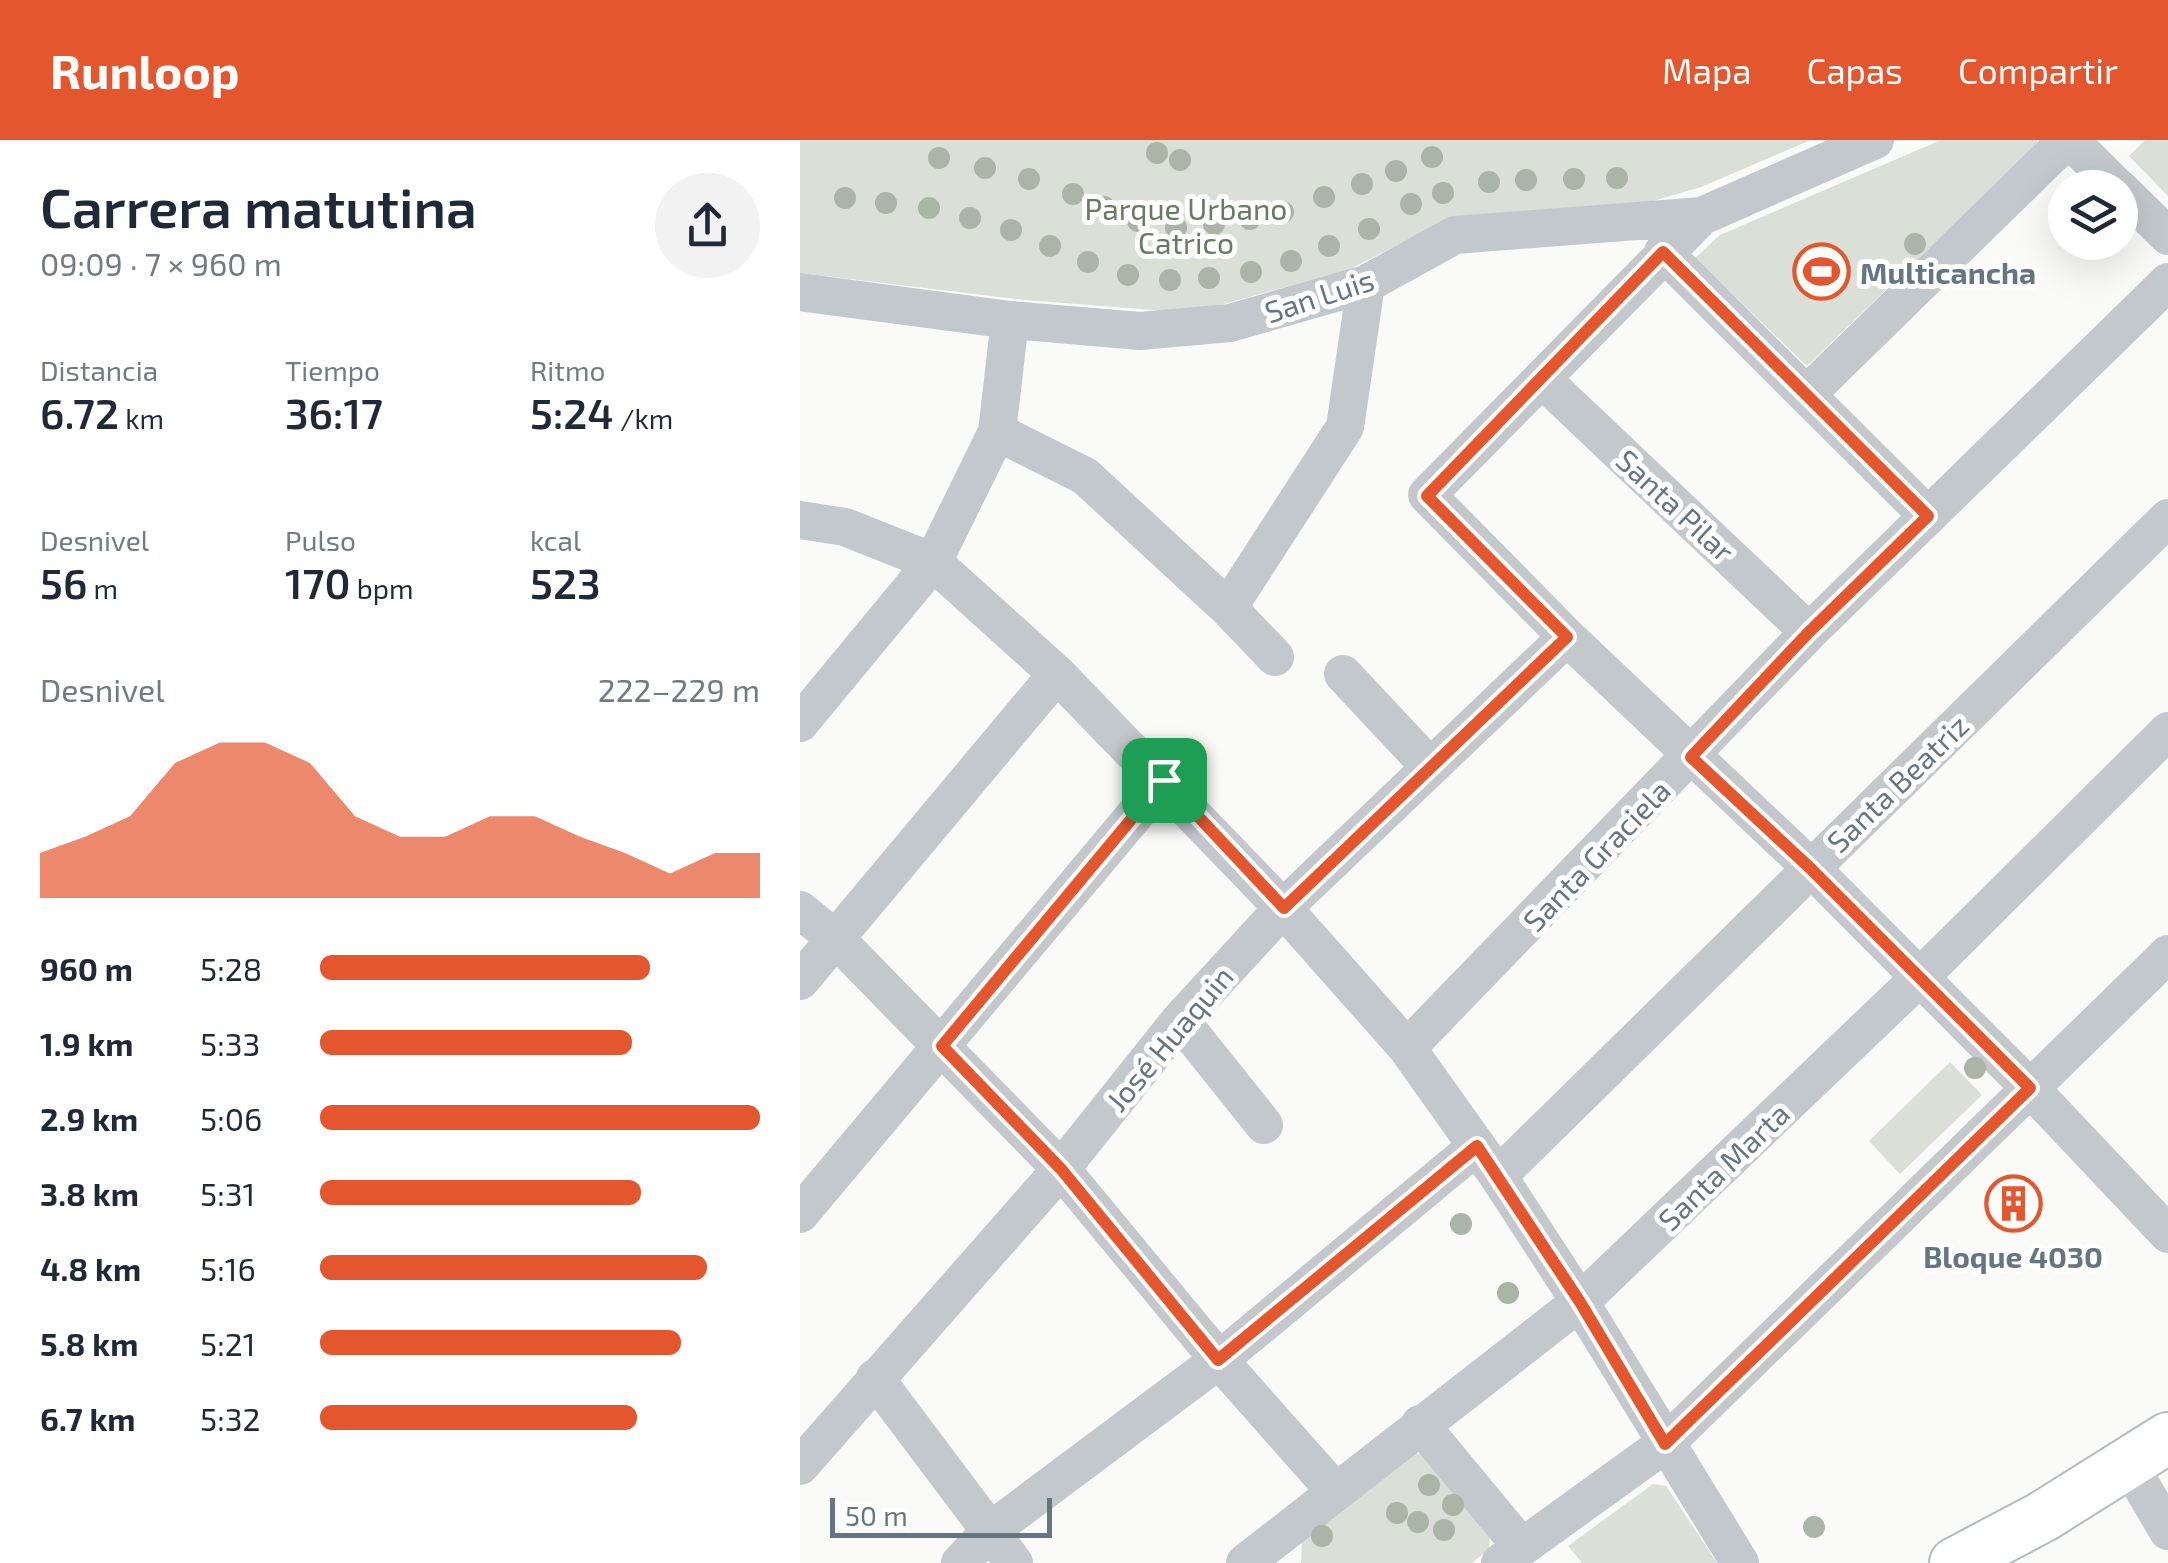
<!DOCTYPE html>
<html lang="es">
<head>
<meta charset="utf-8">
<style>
	:root { --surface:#fff; --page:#f2f2f3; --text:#1f2937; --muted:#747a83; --accent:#e4572e }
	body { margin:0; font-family:"Exo 2",sans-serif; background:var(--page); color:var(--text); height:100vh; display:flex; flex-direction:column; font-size:38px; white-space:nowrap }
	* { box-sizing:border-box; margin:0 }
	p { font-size:32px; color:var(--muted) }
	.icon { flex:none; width:55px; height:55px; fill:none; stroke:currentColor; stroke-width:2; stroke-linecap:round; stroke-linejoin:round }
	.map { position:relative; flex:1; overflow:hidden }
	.drawer { display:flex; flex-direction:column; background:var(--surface); width:800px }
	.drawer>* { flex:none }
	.fabs { position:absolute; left:1248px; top:30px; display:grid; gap:20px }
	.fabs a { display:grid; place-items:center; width:90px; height:90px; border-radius:50%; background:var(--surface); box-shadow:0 10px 40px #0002; font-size:50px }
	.scale { position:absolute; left:30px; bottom:25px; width:222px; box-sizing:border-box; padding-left:10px; border:5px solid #657683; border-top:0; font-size:28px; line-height:35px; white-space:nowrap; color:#657683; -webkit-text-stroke:8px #fff; paint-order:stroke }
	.pin { position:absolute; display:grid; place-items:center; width:85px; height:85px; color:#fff; margin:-42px; border-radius:20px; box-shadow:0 5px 15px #0006 }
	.round { display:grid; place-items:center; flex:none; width:105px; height:105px; border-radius:52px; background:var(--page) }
	.overview { display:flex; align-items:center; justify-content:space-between; height:170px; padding:0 40px }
	h1 { font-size:55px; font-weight:600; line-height:75px }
	.metrics { display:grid; grid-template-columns:repeat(3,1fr); gap:15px; height:170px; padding:10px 40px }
	.metrics div { display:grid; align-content:center }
	.metrics b { font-size:42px; font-weight:600 }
	.metrics small { font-size:28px; font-weight:400 }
	.metrics p { font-size:28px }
	.chart { height:280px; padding:20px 40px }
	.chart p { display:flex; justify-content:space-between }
	.chart svg { width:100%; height:180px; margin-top:10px; fill:var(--accent); opacity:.7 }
	ul { padding:0 40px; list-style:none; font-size:32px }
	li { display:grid; grid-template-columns:160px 120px 1fr; align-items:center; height:75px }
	li i { height:25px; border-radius:12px; background:var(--accent) }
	header { display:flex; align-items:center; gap:60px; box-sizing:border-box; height:140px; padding:0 50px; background:var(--accent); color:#fff }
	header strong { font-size:48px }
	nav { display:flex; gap:55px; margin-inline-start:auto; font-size:35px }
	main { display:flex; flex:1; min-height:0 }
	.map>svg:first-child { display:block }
</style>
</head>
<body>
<header>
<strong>Runloop</strong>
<nav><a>Mapa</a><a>Capas</a><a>Compartir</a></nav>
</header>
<main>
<section class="drawer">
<div class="overview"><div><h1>Carrera matutina</h1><p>09:09 · 7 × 960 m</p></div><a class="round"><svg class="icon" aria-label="share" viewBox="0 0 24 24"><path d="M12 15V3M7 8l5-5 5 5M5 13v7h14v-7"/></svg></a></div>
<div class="metrics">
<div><p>Distancia</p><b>6.72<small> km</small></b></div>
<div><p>Tiempo</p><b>36:17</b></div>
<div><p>Ritmo</p><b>5:24<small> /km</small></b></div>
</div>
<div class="metrics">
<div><p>Desnivel</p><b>56<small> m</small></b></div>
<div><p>Pulso</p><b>170<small> bpm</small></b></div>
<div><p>kcal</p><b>523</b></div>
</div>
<div class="chart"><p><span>Desnivel</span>222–229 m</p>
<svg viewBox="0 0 160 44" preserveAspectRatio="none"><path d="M0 44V33L10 29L20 24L30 11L40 6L50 6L60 11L70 24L80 29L90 29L100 24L110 24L120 29L130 33L140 38L150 33L160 33V44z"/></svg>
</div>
<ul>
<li><b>960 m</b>5:28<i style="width:75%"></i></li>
<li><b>1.9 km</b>5:33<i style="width:71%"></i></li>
<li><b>2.9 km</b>5:06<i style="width:100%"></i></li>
<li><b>3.8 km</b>5:31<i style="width:73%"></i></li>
<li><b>4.8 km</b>5:16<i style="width:88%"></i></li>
<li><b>5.8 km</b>5:21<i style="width:82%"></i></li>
<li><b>6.7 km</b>5:32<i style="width:72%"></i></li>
</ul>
</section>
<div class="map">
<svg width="1368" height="1423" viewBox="0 0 1368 1423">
	<rect width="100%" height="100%" fill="#fafaf8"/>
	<!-- green -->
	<path fill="#dadfd7" d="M0 0H1011L901 47 836 66 655 76 548 130 391 173 225 160 0 133Z
		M1141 0H1236L1238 3 1007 226 895 118 920 95Z
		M1345 0H1368V56L1329 16Z
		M1150 922 1182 955 1100 1034 1069 1001Z
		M610 1312 631 1316 690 1393 689 1409 672 1423H501L502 1396Z
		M853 1344 866 1346 917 1423H782L768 1406Z"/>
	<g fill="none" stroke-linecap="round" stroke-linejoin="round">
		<defs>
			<path id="major" d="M1155 1423 1242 1377 1368 1298"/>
		</defs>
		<!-- major casing -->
		<use href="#major" stroke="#b5babe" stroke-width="54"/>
		<!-- minor -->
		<path stroke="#c3c8cc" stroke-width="38" d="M1270 0 1318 48
			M1320 49 1368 96
			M902 76 627 355 767 497 1010 727 1230 948 1368 1094
			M863 112 1128 376
			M0 152 210 180 340 191 430 183 566 144 655 95 902 76 1075 0
			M742 239 1009 492
			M1008 253 1267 0
			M197 292 285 336 428 468 475 517
			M0 380 45 387 133 422 257 534 483 768 607 908 698 1036 780 1162 940 1423
			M428 468 545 287 566 144
			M543 534 630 627
			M0 583 133 422 197 292 210 180
			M0 770 36 799 261 1029 419 1220 535 1351
			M0 841 257 534
			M380 880 464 985
			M607 908 1009 492 1368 142
			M698 1036 1368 378
			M0 1074 364 640
			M75 1238 214 1423
			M620 1284 720 1405
			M1328 1323 1368 1391
			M0 1326 261 1029 380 880 483 768 767 497
			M160 1423 190 1391 419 1220 677 1006
			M445 1423 780 1162 1118 839 1368 591
			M700 1423 865 1304 1368 814"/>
		<!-- major -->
		<use href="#major" stroke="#fff" stroke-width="50"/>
	</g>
	<!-- trees -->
	<g fill="#aab4a7">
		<circle cx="357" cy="13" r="11"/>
		<circle cx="632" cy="17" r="11"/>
		<circle cx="139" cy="18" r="11"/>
		<circle cx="380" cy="20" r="11"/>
		<circle cx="185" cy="28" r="11"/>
		<circle cx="596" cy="31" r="11"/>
		<circle cx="817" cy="38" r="11"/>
		<circle cx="229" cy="39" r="11"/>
		<circle cx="774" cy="39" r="11"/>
		<circle cx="726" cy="40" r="11"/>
		<circle cx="689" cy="42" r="11"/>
		<circle cx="562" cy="44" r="11"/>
		<circle cx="643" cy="53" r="11"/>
		<circle cx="273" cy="54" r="11"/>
		<circle cx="524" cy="57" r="11"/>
		<circle cx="45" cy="58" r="11"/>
		<circle cx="86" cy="63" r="11"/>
		<circle cx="611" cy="64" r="11"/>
		<circle cx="304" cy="67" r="11"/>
		<circle cx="129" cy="68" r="11"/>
		<circle cx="483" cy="72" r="11"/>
		<circle cx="170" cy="78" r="11"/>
		<circle cx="450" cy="79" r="11"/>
		<circle cx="338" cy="81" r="11"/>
		<circle cx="414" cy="84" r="11"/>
		<circle cx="376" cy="88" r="11"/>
		<circle cx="569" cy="89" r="11"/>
		<circle cx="211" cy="90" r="11"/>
		<circle cx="1115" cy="104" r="11"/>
		<circle cx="250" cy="106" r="11"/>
		<circle cx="529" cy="106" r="11"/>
		<circle cx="491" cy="121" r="11"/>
		<circle cx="288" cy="122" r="11"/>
		<circle cx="451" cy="132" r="11"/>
		<circle cx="328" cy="135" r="11"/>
		<circle cx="409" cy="138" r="11"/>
		<circle cx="370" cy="140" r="11"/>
		<circle cx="1175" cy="928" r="11"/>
		<circle cx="661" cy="1084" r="11"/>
		<circle cx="708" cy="1153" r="11"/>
		<circle cx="629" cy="1345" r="11"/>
		<circle cx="653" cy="1365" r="11"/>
		<circle cx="597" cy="1373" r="11"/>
		<circle cx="618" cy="1382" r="11"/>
		<circle cx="1014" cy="1387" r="11"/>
		<circle cx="644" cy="1390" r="11"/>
		<circle cx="522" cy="1396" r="11"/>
	</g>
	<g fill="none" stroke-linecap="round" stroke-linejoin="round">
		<defs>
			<path id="route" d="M863 112 1128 376 1009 492 891 617 1010 728 1230 948 865 1304 780 1162 677 1006 418 1220 261 1029 142 906 364 640 484 768 767 497 627 356Z"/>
		</defs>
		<!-- route casing -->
		<use href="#route" stroke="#fff" stroke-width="20"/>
		<!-- route -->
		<use href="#route" stroke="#e4572e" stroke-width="12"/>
	</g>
	<!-- icons -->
	<defs>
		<symbol id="stadium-ring" viewBox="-11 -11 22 22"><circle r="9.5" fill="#fff" stroke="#e4572e" stroke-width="1.5"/><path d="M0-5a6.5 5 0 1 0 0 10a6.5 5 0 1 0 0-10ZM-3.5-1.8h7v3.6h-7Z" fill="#e4572e"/></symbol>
		<symbol id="building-ring" viewBox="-11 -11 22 22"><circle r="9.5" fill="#fff" stroke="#e4572e" stroke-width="1.5"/><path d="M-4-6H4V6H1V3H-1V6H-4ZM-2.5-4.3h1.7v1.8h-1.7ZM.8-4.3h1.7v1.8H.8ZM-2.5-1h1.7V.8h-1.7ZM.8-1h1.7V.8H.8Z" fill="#e4572e"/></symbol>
	</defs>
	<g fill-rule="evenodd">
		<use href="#stadium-ring" x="990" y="100" width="63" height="63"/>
		<use href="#building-ring" x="1182" y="1032" width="63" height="63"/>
	</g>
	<g text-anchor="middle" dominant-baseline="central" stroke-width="10" stroke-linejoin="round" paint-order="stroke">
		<!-- park labels -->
		<g font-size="30" fill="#687a64" stroke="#fff">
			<text x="386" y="68">Parque Urbano<tspan x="386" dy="34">Catrico</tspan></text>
		</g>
		<!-- poi labels -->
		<g font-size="30" font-weight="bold" fill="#657683" stroke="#fff" text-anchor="start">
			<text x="1060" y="132">Multicancha</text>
			<text x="1213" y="1116" text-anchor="middle">Bloque 4030</text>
		</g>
		<!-- street labels -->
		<g font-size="30" fill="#657683" stroke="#fff">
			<text transform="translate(519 155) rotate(-18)">San Luis</text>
			<text transform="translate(876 365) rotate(43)">Santa Pilar</text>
			<text transform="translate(1097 643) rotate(-44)">Santa Beatriz</text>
			<text transform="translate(796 715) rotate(-46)">Santa Graciela</text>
			<text transform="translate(369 898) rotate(-50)">José Huaquin</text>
			<text transform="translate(923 1026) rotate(-44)">Santa Marta</text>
		</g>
	</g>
</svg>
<div class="fabs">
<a><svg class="icon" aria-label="layers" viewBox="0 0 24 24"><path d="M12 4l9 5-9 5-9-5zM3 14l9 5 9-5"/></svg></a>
</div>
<div class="scale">50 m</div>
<div class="pin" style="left:364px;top:640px;background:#1e9e55"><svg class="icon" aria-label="arrive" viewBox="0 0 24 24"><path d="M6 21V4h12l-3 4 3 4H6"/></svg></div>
</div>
</main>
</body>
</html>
